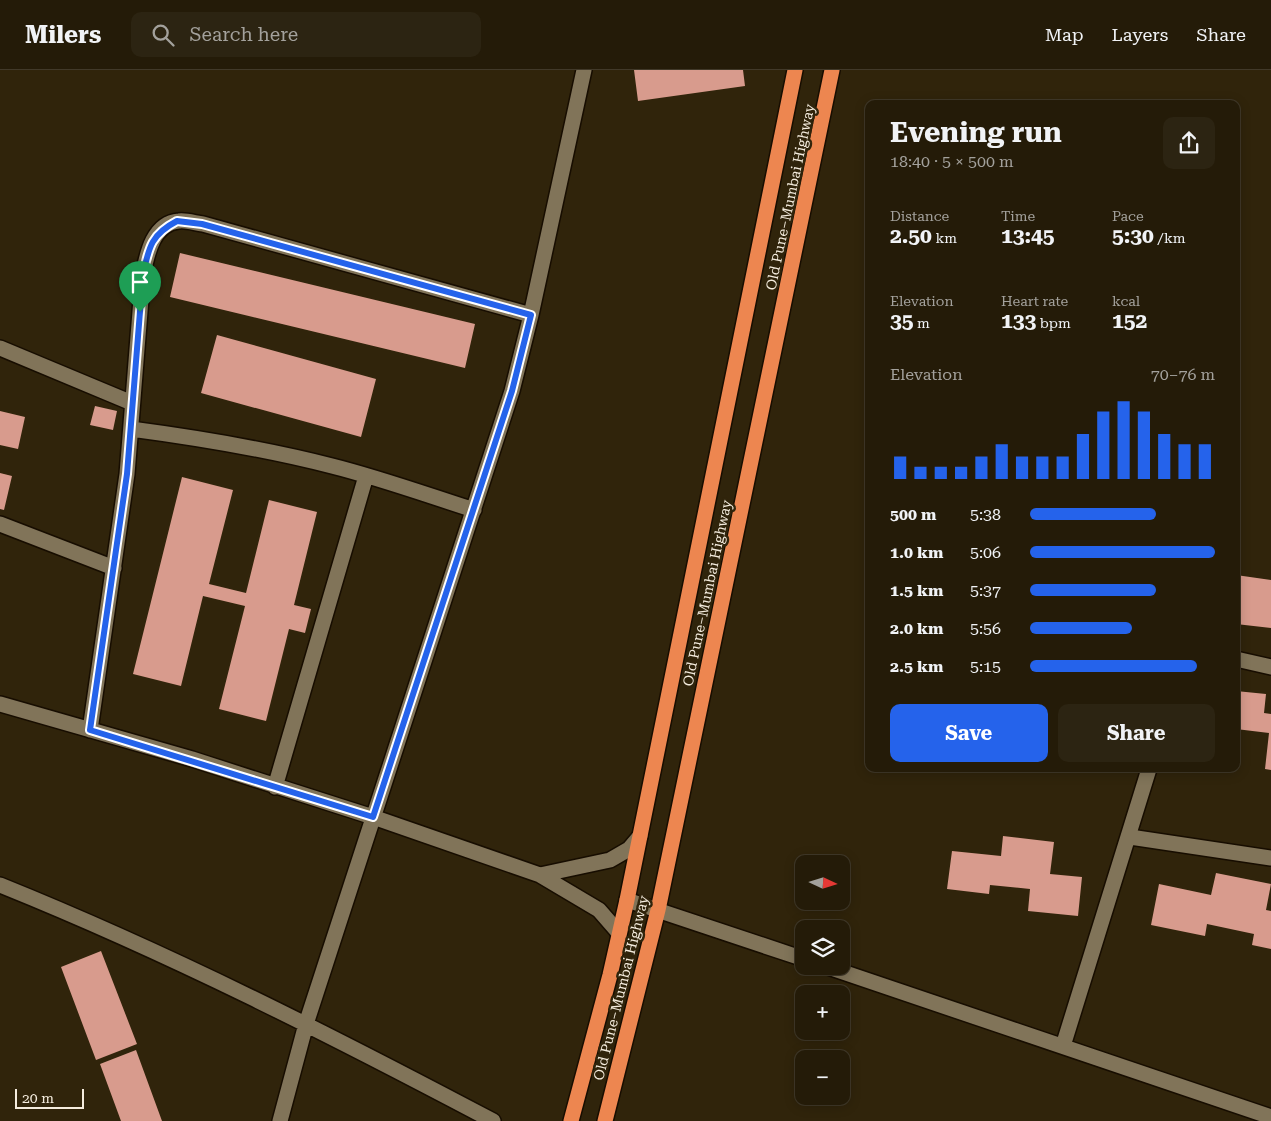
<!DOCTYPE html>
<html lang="en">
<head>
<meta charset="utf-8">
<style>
	:root { --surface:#241b08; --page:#2c2412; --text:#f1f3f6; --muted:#a3a19c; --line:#413929; --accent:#2563eb }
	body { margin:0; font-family:"Roboto Serif",serif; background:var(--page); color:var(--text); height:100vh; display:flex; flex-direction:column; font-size:19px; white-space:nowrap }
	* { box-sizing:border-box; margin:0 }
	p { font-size:16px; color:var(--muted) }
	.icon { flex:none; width:28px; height:28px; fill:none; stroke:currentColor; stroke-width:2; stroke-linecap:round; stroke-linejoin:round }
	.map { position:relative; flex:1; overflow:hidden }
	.panel { position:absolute; left:865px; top:30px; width:375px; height:672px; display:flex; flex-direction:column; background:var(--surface); border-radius:10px; box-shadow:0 2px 12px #0003,0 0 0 1px var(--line) }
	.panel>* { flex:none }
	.needle { width:32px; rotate:94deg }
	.fabs { position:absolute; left:795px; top:785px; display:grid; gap:10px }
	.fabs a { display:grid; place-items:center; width:55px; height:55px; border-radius:10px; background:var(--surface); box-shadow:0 2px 12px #0003,0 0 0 1px var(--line); font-size:25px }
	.scale { position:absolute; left:15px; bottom:12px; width:69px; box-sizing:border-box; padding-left:5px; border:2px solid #f4ecde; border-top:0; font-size:14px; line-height:18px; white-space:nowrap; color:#f4ecde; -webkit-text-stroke:4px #30240b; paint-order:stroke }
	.pin { position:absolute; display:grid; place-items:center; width:42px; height:42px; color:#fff; margin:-51px -21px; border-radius:50% 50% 50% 0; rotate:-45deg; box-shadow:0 0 5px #0007 }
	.pin .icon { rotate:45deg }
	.round { display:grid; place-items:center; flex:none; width:52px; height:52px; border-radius:10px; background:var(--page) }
	.overview { display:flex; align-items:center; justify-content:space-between; height:85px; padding:0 25px }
	h1 { font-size:28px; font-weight:700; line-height:38px }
	.stats { display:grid; grid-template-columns:repeat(3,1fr); gap:8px; height:85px; padding:5px 25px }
	.stats div { display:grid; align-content:center }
	.stats b { font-size:21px; font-weight:700 }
	.stats small { font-size:14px; font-weight:400 }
	.stats p { font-size:14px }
	.chart { height:140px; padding:10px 25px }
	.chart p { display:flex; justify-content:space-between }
	.chart svg { width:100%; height:90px; margin-top:5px; stroke:var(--accent); stroke-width:6 }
	.button { display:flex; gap:10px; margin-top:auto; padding:10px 25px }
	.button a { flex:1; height:58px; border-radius:10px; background:var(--accent); color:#fff; font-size:20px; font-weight:700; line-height:58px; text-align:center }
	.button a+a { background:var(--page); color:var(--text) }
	ul { padding:0 25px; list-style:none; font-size:16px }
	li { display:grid; grid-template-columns:80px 60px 1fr; align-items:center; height:38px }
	li i { height:12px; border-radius:6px; background:var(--accent) }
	header { display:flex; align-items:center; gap:30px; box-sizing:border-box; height:70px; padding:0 25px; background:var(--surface); border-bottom:1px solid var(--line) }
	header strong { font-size:24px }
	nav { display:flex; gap:28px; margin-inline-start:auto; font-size:18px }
	.search { width:350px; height:45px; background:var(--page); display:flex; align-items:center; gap:12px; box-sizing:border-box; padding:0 18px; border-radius:10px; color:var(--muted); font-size:19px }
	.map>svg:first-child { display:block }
</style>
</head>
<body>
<header>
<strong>Milers</strong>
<div class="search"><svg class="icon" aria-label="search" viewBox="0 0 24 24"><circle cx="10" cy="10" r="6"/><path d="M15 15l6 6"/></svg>Search here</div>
<nav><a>Map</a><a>Layers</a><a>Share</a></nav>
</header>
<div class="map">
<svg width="1271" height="1051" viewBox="0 0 1271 1051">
	<rect width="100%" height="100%" fill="#30240b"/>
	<!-- building -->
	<path fill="#d89b8d" d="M634 0H743L745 16 638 31Z
		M180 183 475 254 465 298 170 227Z
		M217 265 376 309 361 367 201 323Z
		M95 336 117 341 113 360 90 355Z
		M0 341 25 347 18 379 0 375Z
		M0 403 12 406 4 440 0 439Z
		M182 407 233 420 209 514 246 523 269 430 317 442 294 535 311 539 305 563 289 559 266 651 219 639 245 536 203 526 181 616 133 604Z
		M1236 505 1271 510V558L1236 554Z
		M1236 621 1266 624 1264 643 1271 644V700L1265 699 1269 663 1236 659Z
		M1003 766 1054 772 1050 804 1082 807 1078 846 1028 841 1030 819 990 815 989 824 947 819 952 781 1001 786Z
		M1216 803 1271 814 1266 840 1271 841V879L1252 875 1254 864 1207 854 1205 866 1151 855 1159 814 1211 825Z
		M101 881 137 974 96 990 61 897Z
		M136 980 162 1051H121L100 994Z"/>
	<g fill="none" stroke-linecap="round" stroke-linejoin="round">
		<defs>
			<path id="minor" d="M0 278 132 333
				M131 359C199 368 266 379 332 396 380 408 427 425 474 440
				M0 454 114 498
				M1236 589 1271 597
				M0 634 192 689 373 747 540 805 599 840 619 863
				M90 660 127 404 143 204C147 184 153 153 179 151 186 150 195 153 203 154L531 245
				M275 717 366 406
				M1130 767 1271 788
				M540 805 610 790 629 779 640 766
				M0 815C169 883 332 966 493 1051
				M627 830 804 889
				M825 896 1271 1047
				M1063 976 1149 699
				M280 1051 306 954 512 321 531 245 584 0"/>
			<path id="highway" d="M571 1051 610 905 627 830 795 0
				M605 1051 658 840 832 0"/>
		</defs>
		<!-- minor casing -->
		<use href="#minor" stroke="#170d00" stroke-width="18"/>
		<!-- highway casing -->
		<use href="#highway" stroke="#170d00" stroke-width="18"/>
		<!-- minor -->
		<use href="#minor" stroke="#817459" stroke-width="15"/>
		<!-- highway -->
		<use href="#highway" stroke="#ed8650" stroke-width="15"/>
	</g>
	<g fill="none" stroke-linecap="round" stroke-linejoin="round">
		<defs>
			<path id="route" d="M177 151 202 154 531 245 512 321 373 747 90 660 127 404 143 204C149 176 152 164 177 151Z"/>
		</defs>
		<!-- route casing -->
		<use href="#route" stroke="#fff" stroke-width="10"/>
		<!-- route -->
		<use href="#route" stroke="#2563eb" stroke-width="6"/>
	</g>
	<g text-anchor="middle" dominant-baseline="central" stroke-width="5" stroke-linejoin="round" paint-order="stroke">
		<!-- street labels -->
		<g font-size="14" fill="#f4ecde" stroke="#30240b">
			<text transform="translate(790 127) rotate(-78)">Old Pune–Mumbai Highway</text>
			<text transform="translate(707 523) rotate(-78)">Old Pune–Mumbai Highway</text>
			<text transform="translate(621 918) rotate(-76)">Old Pune–Mumbai Highway</text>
		</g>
	</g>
</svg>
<div class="fabs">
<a><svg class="needle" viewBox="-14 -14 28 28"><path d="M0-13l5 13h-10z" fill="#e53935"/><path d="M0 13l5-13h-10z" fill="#a3a19c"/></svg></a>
<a><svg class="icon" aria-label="layers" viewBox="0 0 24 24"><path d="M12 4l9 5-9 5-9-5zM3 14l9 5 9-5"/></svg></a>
<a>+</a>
<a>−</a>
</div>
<div class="scale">20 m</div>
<div class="pin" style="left:140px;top:242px;background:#1e9e55"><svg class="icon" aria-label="arrive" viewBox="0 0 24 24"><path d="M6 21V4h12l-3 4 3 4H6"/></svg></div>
<section class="panel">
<div class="overview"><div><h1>Evening run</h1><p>18:40 · 5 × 500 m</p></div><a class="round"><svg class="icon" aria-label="share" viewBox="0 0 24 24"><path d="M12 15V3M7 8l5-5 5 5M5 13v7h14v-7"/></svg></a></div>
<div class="stats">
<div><p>Distance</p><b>2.50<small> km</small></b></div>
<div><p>Time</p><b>13:45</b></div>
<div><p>Pace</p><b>5:30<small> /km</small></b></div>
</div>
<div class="stats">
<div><p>Elevation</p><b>35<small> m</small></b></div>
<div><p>Heart rate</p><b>133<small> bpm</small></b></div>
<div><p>kcal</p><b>152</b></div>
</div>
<div class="chart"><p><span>Elevation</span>70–76 m</p>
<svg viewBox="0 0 160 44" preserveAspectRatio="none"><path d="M5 44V33M15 44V38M25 44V38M35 44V38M45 44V33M55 44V27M65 44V33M75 44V33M85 44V33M95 44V22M105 44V11M115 44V6M125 44V11M135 44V22M145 44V27M155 44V27"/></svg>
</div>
<ul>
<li><b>500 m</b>5:38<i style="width:68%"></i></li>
<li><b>1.0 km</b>5:06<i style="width:100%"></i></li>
<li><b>1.5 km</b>5:37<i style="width:68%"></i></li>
<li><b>2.0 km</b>5:56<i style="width:55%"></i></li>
<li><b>2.5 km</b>5:15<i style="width:90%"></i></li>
</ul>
<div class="button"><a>Save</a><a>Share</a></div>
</section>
</div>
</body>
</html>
